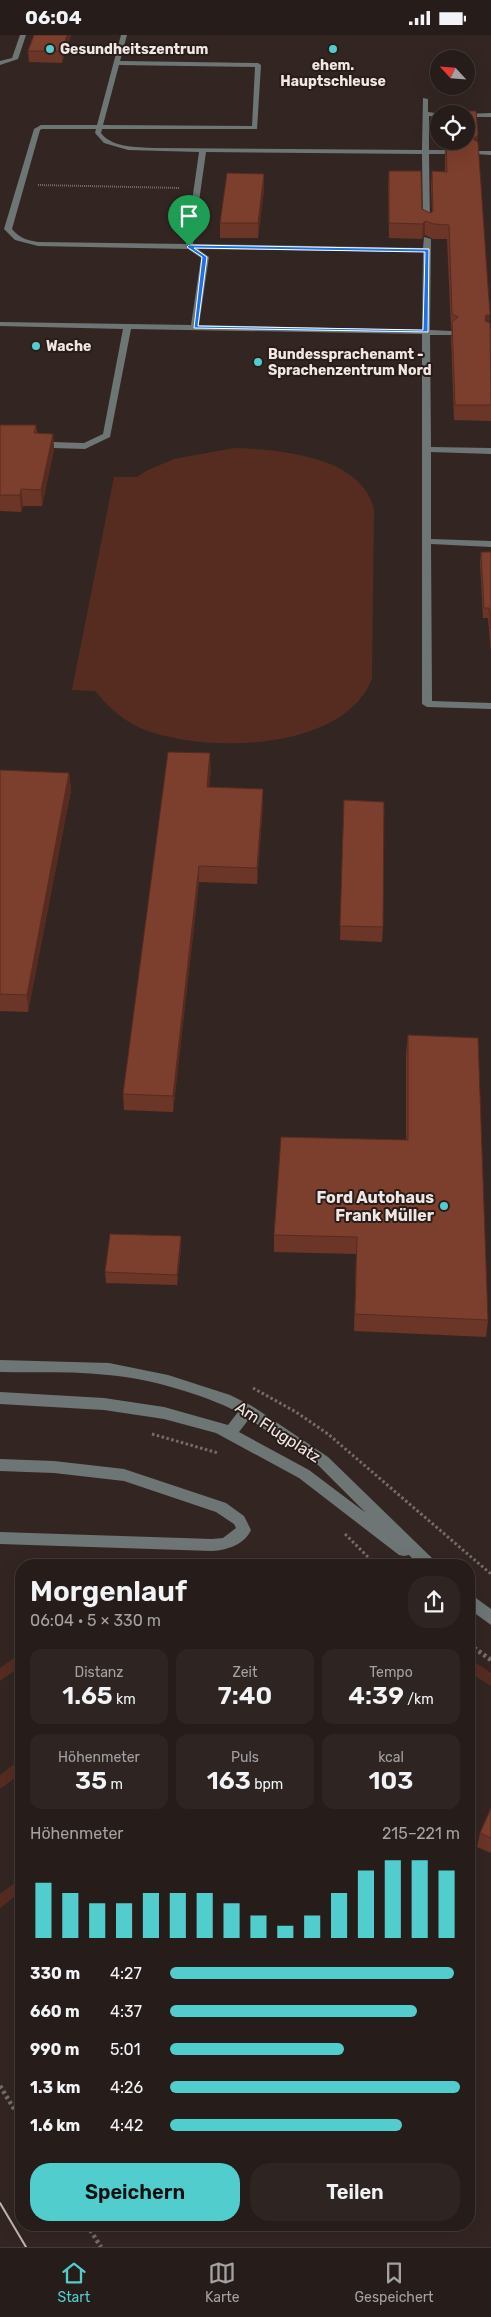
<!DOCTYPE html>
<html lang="de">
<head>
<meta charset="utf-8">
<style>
	:root { --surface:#261c1a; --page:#2e2523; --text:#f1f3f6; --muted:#a4a1a2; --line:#423a39; --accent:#52cdce }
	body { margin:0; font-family:Rubik,sans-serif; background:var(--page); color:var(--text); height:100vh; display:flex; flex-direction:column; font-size:19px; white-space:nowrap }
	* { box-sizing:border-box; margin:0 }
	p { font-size:16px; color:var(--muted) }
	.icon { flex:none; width:28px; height:28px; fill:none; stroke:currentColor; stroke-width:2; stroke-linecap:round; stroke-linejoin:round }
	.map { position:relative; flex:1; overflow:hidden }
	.panel { position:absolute; left:15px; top:1524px; width:460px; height:672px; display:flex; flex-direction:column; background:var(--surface); border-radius:20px; box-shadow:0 5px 20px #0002,0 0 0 1px var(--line) }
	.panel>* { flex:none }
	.needle { width:32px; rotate:296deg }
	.tools { position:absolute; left:430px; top:15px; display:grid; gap:10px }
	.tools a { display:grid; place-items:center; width:45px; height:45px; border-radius:50%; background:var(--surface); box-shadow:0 5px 20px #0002,0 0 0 1px var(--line); font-size:25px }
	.pin { position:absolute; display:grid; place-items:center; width:42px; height:42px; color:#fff; margin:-51px -21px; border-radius:50% 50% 50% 0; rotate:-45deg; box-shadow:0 0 5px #0007 }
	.pin .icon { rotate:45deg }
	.round { display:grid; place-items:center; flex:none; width:52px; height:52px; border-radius:20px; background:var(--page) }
	.headline { display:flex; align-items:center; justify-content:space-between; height:85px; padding:0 15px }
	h1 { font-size:28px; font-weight:600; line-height:38px }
	.metrics { display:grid; grid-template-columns:repeat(3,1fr); gap:8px; height:85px; padding:5px 15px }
	.metrics div { display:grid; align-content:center; border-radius:12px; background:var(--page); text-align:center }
	.metrics b { font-size:25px; font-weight:600 }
	.metrics small { font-size:14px; font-weight:400 }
	.metrics p { font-size:14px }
	.chart { height:140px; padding:10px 15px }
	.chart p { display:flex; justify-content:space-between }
	.chart svg { width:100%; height:90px; margin-top:5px; stroke:var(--accent); stroke-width:6 }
	.primary-button { display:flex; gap:10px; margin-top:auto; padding:10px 15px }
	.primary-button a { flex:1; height:58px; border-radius:20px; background:var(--accent); color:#111; font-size:20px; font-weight:600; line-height:58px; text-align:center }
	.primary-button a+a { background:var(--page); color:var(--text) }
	ul { padding:0 15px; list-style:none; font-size:16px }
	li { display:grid; grid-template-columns:80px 60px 1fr; align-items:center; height:38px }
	li i { height:12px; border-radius:6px; background:var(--accent) }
	.status { display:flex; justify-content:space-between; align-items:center; height:35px; padding:0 25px; background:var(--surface); direction:ltr }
	.status svg { height:14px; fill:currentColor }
	.tabs { display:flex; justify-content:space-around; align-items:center; height:70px; border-top:1px solid var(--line); background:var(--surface); font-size:14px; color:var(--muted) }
	.tabs a { display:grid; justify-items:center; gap:2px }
	.tabs .selected { color:var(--accent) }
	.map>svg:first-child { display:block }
</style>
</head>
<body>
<div class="status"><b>06:04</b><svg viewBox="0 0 49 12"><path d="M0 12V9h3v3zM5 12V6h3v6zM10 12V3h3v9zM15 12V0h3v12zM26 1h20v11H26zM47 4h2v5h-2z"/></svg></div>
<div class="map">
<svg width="491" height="2212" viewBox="0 0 491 2212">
	<rect width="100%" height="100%" fill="#332622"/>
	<!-- green -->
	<path fill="#562c21" d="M234 413C273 414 343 420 366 456 370 462 372 468 374 474L372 644C343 716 210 718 148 696 127 689 109 673 95 656L72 655 114 442H137L148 435 174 424Z
		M21 1618V1631L0 1646V1633Z
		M469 1623 491 1638V1651L469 1637Z
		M21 1724V1743L19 1740 0 1754V1740Z
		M21 1843V1857L0 1873V1859Z"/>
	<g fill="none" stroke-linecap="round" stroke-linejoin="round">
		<!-- path-far2 -->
		<path stroke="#776c68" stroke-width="2" stroke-dasharray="1 1" stroke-linecap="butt" d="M38 150 180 153"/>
		<!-- path-far1 -->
		<path stroke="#776c68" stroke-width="3" stroke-dasharray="2.5 2.5" stroke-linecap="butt" d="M253 1353 296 1377 328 1399 491 1539
			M152 1399 218 1418
			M345 1499 376 1530"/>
		<!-- path -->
		<path stroke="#776c68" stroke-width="4.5" stroke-dasharray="3 3" stroke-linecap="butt" d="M469 1609 491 1625
			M0 2051 21 2085
			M87 2190 101 2212"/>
		<!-- minor -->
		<path fill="#6e7675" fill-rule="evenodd" d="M20 0H26L18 24 0 30V26L12 23Z
			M121 0H127L120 26 258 28 261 30 257 94H102L101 98C112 113 137 112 153 113L422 115 423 63 428 64V77L441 79H439V82L429 81V115H444L447 117 444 119H429L430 191 423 189 422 119 206 117 193 209 423 213 424 202 431 204 430 295 451 296 455 298 451 300H430L431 412 491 413V419L431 417V504L491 506V512L431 509 432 666 491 668V674L427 672 422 669V299L131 294 110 402 85 414 52 413 48 410 52 407 84 408 103 399 123 294 0 291V287L191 290 201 223 188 214 38 211 15 205 4 194 34 94 41 90H97ZM119 30 255 32 252 91 103 90ZM42 94H96L95 98 104 108 128 115 199 117 186 209 38 207C27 205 19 203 12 194L40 95ZM198 214 423 217 422 295 199 290 209 222Z
			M491 78V82H466V79H464Z
			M477 116H491V120L475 119 474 118Z
			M0 1325 109 1328 168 1340 230 1360 252 1371 328 1422 434 1525 436 1530H419L409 1520 404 1521 399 1520 299 1443 216 1398 164 1384 104 1375 0 1369V1357L104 1363 164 1372 228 1390 238 1377C202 1359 148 1343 108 1340 73 1336 36 1338 0 1337ZM249 1384 318 1430 366 1478 309 1435 239 1397Z
			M0 1424 54 1426 124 1434 226 1468 244 1481 251 1495C244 1510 227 1515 212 1516L0 1509V1497L212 1504 223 1503 236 1493 234 1489 216 1477 124 1446 54 1438 0 1436Z
			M469 1558 491 1574V1590L469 1574Z"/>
		<!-- tram -->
		<path stroke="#c1b7b3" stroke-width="2" d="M0 2168 26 2212"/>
	</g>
	<!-- wall -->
	<path fill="#6b3527" d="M34 0H71L62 28 29 27 28 16Z
		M478 100 477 106 490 280 489 287 491 297V386L454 385 451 302 452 295 451 294 447 204H433L425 200 422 204 389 203 388 150 389 136 422 174 430 178 432 177 431 151 432 136 445 137V114L444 113V106H466Z
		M264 154 258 203H220V188Z
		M0 390H36L37 398 53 399 54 415 42 471H23L21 477 0 476Z
		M481 517H491V618L488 583H483L480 527Z
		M211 734 209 752 263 754V769L257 849 199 847 173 1077 124 1075 123 1059Z
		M0 735 69 738 71 755 28 977 0 976Z
		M344 765 383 892 382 907 340 905Z
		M408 1000 488 1285 486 1302 354 1296 356 1219 274 1217V1200L406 1105V1018Z
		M181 1201V1212L177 1250 106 1248 105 1237Z
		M491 1773V1818L477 1812 480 1798Z"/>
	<!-- shaded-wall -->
	<path fill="#572b20" d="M67 0H71L62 28V16Z
		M478 100 476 114 473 104Z
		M264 139V154L258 203V188Z
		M425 186V200L422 204 423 189Z
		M486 280H490L488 295 485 296Z
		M53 399 54 415 42 471 41 455Z
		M21 454 23 471 21 477 20 460Z
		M210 718 211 734 207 768V752Z
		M69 738 71 755 28 977 27 960Z
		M263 754V769L257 849V833Z
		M199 831V847L173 1077V1061Z
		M181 1201V1212L177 1250V1240Z"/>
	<!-- building -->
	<path fill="#7c3e2d" stroke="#572b20" d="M34 0H67L62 16H28Z
		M444 76H476L478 100 473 104 478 107 490 280H486L485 286 490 288 491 370H455L452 287 458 282 452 279 449 190 434 189 425 186 423 189 389 188V136H421L422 174 430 178 433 176 432 136 447 137 446 107 466 106V79H444Z
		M227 138 264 139 258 188H220Z
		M0 390H36L34 398 53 399 41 455 21 454 20 460H0Z
		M481 517H491V594L489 573H484Z
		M168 717 210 718 207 752 263 754 257 833 199 831 173 1061 123 1059Z
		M0 735 69 738 27 960 0 959Z
		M344 765 384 767 383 892 340 891Z
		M408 1000 478 1003 488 1285 355 1279 357 1202 274 1200 281 1102 408 1105Z
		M110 1199 181 1201 177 1240 105 1237Z
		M491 1773V1803L480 1798Z"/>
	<!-- route -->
	<path fill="#1a73e8" stroke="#fff" fill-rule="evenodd" d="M189 210 429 214 428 297 194 293 202 222 187 212ZM194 213 425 217 423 295 198 291 207 222Z"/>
	<!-- markers -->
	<g fill="#52cdce" stroke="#291d19" stroke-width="2">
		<circle cx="50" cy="14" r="5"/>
		<circle cx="333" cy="14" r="5"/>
		<circle cx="36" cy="311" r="5"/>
		<circle cx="258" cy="327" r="5"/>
		<circle cx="444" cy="1171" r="5"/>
	</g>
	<g text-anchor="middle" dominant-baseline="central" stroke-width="4" stroke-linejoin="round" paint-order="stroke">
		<!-- far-poi labels -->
		<g font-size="14" font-weight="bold" fill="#f0e7e4" stroke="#291d19" text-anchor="start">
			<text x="60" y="14">Gesundheitszentrum</text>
			<text x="333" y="30" text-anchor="middle">ehem.<tspan x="333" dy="16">Hauptschleuse</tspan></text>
			<text x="46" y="311">Wache</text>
			<text x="268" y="319">Bundessprachenamt -<tspan x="268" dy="16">Sprachenzentrum Nord</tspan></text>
		</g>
		<!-- poi labels -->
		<g font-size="16" font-weight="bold" fill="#f0e7e4" stroke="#291d19" text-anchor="end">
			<text x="434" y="1162">Ford Autohaus<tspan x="434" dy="18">Frank Müller</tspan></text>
		</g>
		<!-- street labels -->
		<g font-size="16" fill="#f0e7e4" stroke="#291d19">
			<text transform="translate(278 1397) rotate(33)">Am Flugplatz</text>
		</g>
	</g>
</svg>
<div class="tools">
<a><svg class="needle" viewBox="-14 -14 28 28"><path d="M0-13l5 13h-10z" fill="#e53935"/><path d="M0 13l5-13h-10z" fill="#a4a1a2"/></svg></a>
<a><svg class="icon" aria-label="locate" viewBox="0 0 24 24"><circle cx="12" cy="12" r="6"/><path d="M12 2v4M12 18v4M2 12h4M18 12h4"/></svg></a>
</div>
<div class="pin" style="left:189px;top:211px;background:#1e9e55"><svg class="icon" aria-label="arrive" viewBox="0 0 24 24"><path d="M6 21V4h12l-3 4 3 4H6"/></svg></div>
<section class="panel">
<div class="headline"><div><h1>Morgenlauf</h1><p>06:04 · 5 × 330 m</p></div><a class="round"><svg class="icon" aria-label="share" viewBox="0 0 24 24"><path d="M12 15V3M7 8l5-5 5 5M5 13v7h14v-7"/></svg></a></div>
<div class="metrics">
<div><p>Distanz</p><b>1.65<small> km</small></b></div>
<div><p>Zeit</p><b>7:40</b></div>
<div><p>Tempo</p><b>4:39<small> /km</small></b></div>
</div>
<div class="metrics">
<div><p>Höhenmeter</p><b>35<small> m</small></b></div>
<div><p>Puls</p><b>163<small> bpm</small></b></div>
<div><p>kcal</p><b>103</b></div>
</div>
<div class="chart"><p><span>Höhenmeter</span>215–221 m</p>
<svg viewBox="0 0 160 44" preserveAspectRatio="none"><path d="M5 44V17M15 44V22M25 44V27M35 44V27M45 44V22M55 44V22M65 44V22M75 44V27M85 44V33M95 44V38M105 44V33M115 44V22M125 44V11M135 44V6M145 44V6M155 44V11"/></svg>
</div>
<ul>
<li><b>330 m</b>4:27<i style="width:98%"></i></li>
<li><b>660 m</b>4:37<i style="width:85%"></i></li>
<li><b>990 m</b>5:01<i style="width:60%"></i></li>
<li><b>1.3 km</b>4:26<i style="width:100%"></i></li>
<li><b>1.6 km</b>4:42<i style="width:80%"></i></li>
</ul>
<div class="primary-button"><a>Speichern</a><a>Teilen</a></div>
</section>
</div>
<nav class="tabs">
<a class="selected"><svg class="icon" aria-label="home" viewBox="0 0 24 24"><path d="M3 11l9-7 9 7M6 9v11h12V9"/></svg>Start</a>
<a><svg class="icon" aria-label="map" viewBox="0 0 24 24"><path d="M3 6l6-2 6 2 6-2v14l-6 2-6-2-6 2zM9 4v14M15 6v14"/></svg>Karte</a>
<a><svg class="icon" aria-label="saved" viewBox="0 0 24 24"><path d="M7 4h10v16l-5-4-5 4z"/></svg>Gespeichert</a>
</nav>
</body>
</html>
